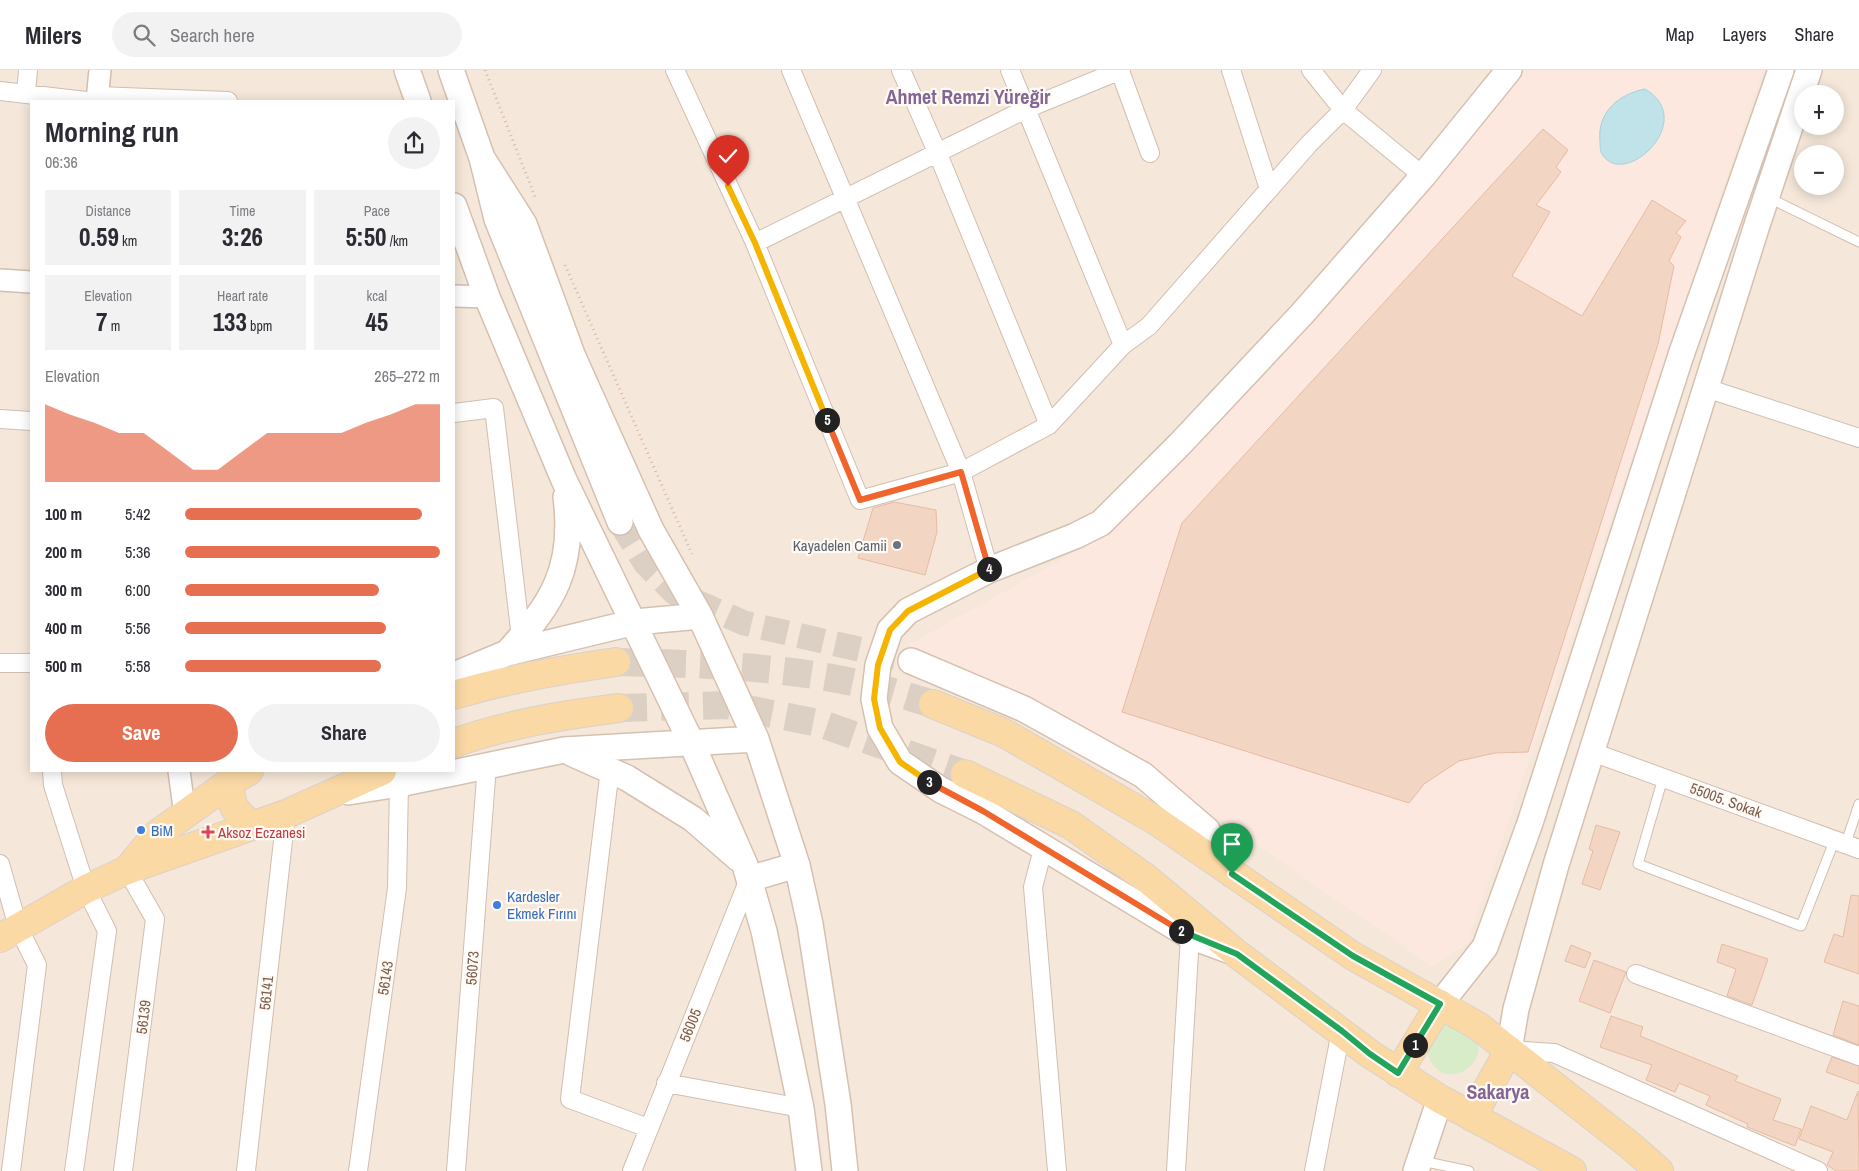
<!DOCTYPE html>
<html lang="en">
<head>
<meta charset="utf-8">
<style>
	:root { --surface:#fff; --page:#f2f2f3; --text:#2b2b33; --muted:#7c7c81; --line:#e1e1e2; --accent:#e76f51 }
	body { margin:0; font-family:"Archivo Narrow",sans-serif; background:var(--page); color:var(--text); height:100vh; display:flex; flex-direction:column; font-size:19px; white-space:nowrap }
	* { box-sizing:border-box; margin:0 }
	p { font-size:16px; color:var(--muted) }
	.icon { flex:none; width:28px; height:28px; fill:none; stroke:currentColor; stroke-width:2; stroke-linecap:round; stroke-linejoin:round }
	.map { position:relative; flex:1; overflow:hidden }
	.drawer { position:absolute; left:30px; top:30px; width:425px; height:672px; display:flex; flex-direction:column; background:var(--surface); border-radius:0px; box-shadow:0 2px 12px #0003 }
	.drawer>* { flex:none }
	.fabs { position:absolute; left:1794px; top:15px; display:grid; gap:10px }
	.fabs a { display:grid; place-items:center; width:50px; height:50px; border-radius:50%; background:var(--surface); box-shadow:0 2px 12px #0003; font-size:25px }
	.pin { position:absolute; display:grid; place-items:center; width:42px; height:42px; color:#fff; margin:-51px -21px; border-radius:50% 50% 50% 0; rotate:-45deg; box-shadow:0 0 5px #0007 }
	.pin .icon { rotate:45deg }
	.km { position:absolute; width:25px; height:25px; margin:-12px; border-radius:50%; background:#222; color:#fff; font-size:14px; line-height:25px; text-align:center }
	.round { display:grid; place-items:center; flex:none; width:52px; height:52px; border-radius:26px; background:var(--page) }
	.summary { display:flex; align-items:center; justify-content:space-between; height:85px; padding:0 15px }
	h1 { font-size:28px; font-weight:800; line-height:38px }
	.metrics { display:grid; grid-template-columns:repeat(3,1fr); gap:8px; height:85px; padding:5px 15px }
	.metrics div { display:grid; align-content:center; border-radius:0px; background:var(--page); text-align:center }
	.metrics b { font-size:25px; font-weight:800 }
	.metrics small { font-size:14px; font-weight:400 }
	.metrics p { font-size:14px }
	.chart { height:140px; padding:10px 15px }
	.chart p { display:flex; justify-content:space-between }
	.chart svg { width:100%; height:90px; margin-top:5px; fill:var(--accent); opacity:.7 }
	.button { display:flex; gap:10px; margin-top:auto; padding:10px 15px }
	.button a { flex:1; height:58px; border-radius:30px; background:var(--accent); color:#fff; font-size:20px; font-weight:800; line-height:58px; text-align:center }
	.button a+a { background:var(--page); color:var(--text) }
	ul { padding:0 15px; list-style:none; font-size:16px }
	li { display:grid; grid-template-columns:80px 60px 1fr; align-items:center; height:38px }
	li i { height:12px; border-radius:6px; background:var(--accent) }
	header { display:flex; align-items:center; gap:30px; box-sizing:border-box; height:70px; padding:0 25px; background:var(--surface); border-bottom:1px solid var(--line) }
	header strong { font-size:24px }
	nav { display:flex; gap:28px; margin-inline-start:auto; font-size:18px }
	.search { width:350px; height:45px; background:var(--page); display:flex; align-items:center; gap:12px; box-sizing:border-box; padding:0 18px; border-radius:28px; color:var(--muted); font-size:19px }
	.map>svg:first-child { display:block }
</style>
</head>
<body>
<header>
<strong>Milers</strong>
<div class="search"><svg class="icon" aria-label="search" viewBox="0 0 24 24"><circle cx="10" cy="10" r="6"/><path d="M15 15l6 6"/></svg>Search here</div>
<nav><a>Map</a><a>Layers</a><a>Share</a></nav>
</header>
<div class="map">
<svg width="1859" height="1101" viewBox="0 0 1859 1101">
	<rect width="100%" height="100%" fill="#fdf6ec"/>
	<!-- residential -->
	<path fill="#f5e8da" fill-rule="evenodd" d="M0 0H1859V1101H0ZM1802 24H1835V56H1802ZM31 31H454V701H31ZM1802 84H1835V116H1802Z"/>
	<!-- commercial -->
	<path fill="#fde8e0" d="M1525 0H1763L1467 874 1432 896 1079 652 908 575 1108 464 1425 121Z"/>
	<!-- green -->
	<path fill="#d8ecc9" d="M1458 954C1463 958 1470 961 1474 966 1495 991 1441 1029 1427 982L1442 956Z"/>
	<!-- water -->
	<path fill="#bfe3e8" stroke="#a5d3da" d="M1645 19C1700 51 1621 123 1601 82 1600 79 1600 74 1600 71 1597 42 1619 24 1645 19Z"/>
	<!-- building -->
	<path fill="#f3d5c3" stroke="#e6bba3" d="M1543 59 1568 80 1556 97 1561 102 1536 135 1550 142 1512 206 1582 246 1652 130 1686 151 1676 163 1681 167 1669 191 1674 196 1658 274 1528 682 1495 683 1459 691 1424 714 1409 733 1122 642 1182 453Z
		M894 432 936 440 937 462 925 505 858 488 873 438Z
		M1596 755 1620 762 1600 820 1582 814 1593 781 1589 779Z
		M1851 825 1859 826V904L1824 892 1834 864 1843 867Z
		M1722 874 1768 889 1752 935 1727 926 1736 899 1717 892Z
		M1571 875 1591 883 1585 898 1565 891Z
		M1594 890 1626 902 1610 943 1579 931Z
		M1843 931 1859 936V975L1833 965Z
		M1611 946 1643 957 1640 966 1738 1006 1735 1011 1781 1029 1773 1050 1801 1059 1795 1076 1747 1057 1748 1054 1706 1035 1710 1026 1679 1013 1675 1022 1646 1010 1652 995 1600 977Z
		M1832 987 1859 996V1014L1826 1002Z
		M1858 1021 1859 1101H1836L1827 1095 1833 1082 1799 1069 1811 1036 1847 1050Z"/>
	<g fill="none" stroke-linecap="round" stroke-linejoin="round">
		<!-- secondary-tunnel -->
		<path stroke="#dcd0c4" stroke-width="25" stroke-dasharray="25 12" stroke-linecap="butt" d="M620 452 646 494 674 522 744 553 911 591"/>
		<!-- primary-tunnel -->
		<path stroke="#dcd0c4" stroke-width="28" stroke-dasharray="28 14" stroke-linecap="butt" d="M616 592C702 594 790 596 874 617 894 622 913 628 933 634
			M619 638 726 635 819 653 965 704"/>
		<defs>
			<path id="service" d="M1767 127 1859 172
				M1663 708 1638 794 1801 856 1835 769
				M1846 773 1859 734
				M1422 1091 1469 1101"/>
			<path id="minor" d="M675 0 755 173 860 430 961 402 1049 355 1123 275 1149 256 1308 75 1343 40 1372 0
				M791 0 961 402 989 500
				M901 0 938 84 1049 355
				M1010 0 1123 275
				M1231 0 1269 119
				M1311 0 1343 40 1423 106
				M1120 1 1150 83
				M0 21 86 31
				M26 24 28 0
				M97 26 228 31
				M755 173 1026 39 1121 0
				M1706 318 1859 368
				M454 343 494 338 521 568
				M0 349 31 351
				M0 593H31
				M1592 682 1859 779
				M610 699 570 1029 648 1058
				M52 701 53 715 86 819 107 861 74 1101
				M1043 779 1033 817 1057 1101
				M0 794 18 857 37 895 11 1101
				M1636 904 1859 986
				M1509 980 1554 983 1818 1101
				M666 1013 801 1038
				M123 1101 155 849 127 800
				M246 1101 286 744
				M358 1101 397 818 399 714
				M456 1101 487 695
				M632 1101 749 809
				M1176 1101 1190 866
				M1314 1101 1341 961"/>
			<path id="tertiary" d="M97 31 100 0
				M0 210 31 212
				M454 226 487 227
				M179 701 185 745"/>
			<path id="secondary" d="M407 0 418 31
				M451 0 482 88 497 149 620 452
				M482 88 524 154 573 287 651 460 700 546 756 669 797 795 810 854 838 1034 845 1101
				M454 136 487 227 564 410 692 674 745 795 764 861 801 1038 809 1101
				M507 583C553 533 575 498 566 427
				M911 591 1024 639 1143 705 1207 760 1232 804
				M454 605 507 583 635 552 700 546
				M571 683 627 708 693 749 739 789
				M348 722 399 714 564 680 756 669
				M749 809 797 795
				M1228 880 1190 866 983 741 941 720 900 692 880 658 874 629 878 595 890 560 908 541 989 500 1075 466 1101 453 1180 374 1302 244 1423 106 1509 0
				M1440 934 1485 877 1530 753 1681 285 1781 0
				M1509 980 1516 939 1556 795 1757 155 1809 0
				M1416 1101 1440 1029"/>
			<path id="primary" d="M454 625C507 609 561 600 616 592
				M933 634 1004 663 1155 750 1353 886 1478 956 1632 1077 1659 1101
				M454 673C507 654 563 645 619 638
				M965 704 1071 755 1146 808 1237 884 1370 984 1440 1029 1572 1101
				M230 712C230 734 234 743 253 755
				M127 800 156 765 230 712 249 701
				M0 868 86 819 127 800 286 744 382 701
				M1398 1003 1440 934
				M1472 1047 1509 980"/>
		</defs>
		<!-- service casing -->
		<use href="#service" stroke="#d1beb0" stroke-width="11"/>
		<!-- minor casing -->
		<use href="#minor" stroke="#d1beb0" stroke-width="20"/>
		<!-- tertiary casing -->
		<use href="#tertiary" stroke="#d1beb0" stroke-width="24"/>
		<!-- secondary casing -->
		<use href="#secondary" stroke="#d6c0b0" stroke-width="28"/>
		<!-- primary casing -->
		<use href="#primary" stroke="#dad1cd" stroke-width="30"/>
		<!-- path -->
		<path stroke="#d9b8a5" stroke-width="3" stroke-dasharray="1 4" stroke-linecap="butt" d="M485 0 536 129
			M565 195 692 484"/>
		<!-- service -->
		<use href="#service" stroke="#fff" stroke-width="9"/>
		<!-- minor -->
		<use href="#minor" stroke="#fff" stroke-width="18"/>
		<!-- tertiary -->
		<use href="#tertiary" stroke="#fff" stroke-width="21"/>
		<!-- secondary -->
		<use href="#secondary" stroke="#fff" stroke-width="25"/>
		<!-- primary -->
		<use href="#primary" stroke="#fbd9a5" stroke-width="28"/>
	</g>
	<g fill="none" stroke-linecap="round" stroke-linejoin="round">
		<defs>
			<path id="split-1" d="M1232 804 1353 886 1440 934 1415 975"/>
			<path id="split-2" d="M1181 861 1237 884 1342 961 1370 984 1398 1003 1415 975"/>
			<path id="split-3" d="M929 712 983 741 1181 861"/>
			<path id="split-4" d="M929 712 900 692 880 658 874 629 878 595 890 560 908 541 989 499"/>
			<path id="split-5" d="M827 350 860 430 961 402 989 499"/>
			<path id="split-6" d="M728 116 755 173 827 350"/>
		</defs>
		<!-- split-1 casing -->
		<use href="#split-1" stroke="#fff" stroke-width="10"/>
		<!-- split-2 casing -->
		<use href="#split-2" stroke="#fff" stroke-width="10"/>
		<!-- split-3 casing -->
		<use href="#split-3" stroke="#fff" stroke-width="10"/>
		<!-- split-4 casing -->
		<use href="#split-4" stroke="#fff" stroke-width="10"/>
		<!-- split-5 casing -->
		<use href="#split-5" stroke="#fff" stroke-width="10"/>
		<!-- split-6 casing -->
		<use href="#split-6" stroke="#fff" stroke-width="10"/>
		<!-- split-1 -->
		<use href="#split-1" stroke="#22a559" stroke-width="6"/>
		<!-- split-2 -->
		<use href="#split-2" stroke="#22a559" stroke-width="6"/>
		<!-- split-3 -->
		<use href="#split-3" stroke="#f0652b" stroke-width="6"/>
		<!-- split-4 -->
		<use href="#split-4" stroke="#f5b400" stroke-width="6"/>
		<!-- split-5 -->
		<use href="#split-5" stroke="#f0652b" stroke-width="6"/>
		<!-- split-6 -->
		<use href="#split-6" stroke="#f5b400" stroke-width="6"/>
	</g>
	<!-- markers -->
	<circle fill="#6b7280" stroke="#fffaf3" stroke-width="2" cx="897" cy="475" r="5"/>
	<g fill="#3f7fe0" stroke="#fffaf3" stroke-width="2">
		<circle cx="141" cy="760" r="5"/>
		<circle cx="497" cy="835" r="5"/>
	</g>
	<path fill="#e0444e" stroke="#fffaf3" stroke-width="2" d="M205.5 754.5h5v5h5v5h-5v5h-5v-5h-5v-5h5z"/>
	<g text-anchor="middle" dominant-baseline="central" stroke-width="4.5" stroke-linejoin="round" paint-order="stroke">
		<!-- worship labels -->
		<g font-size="15" fill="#5b616d" stroke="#fffaf3" text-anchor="end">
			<text x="887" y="475">Kayadelen Camii</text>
		</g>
		<!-- street labels -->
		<g font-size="15" fill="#7a5c4d" stroke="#fffaf3">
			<text transform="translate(1726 730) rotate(20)">55005. Sokak</text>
			<text transform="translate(472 898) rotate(-86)">56073</text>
			<text transform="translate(385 908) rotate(-82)">56143</text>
			<text transform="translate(266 923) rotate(-84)">56141</text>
			<text transform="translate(143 947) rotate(-83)">56139</text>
			<text transform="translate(690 955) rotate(-68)">56005</text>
		</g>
		<!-- shop labels -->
		<g font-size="15" fill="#366cbe" stroke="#fffaf3" text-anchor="start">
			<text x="151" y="760">BiM</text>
			<text x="507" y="826">Kardesler<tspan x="507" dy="17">Ekmek Fırını</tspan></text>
		</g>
		<!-- health labels -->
		<g font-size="15" fill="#be3a42" stroke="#fffaf3" text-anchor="start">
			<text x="218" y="762">Aksoz Eczanesi</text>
		</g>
		<!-- district labels -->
		<g font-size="20" font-weight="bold" fill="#846695" stroke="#fffaf3">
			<text x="968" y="26">Ahmet Remzi Yüreğir</text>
			<text x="1498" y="1021">Sakarya</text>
		</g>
	</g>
</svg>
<div class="fabs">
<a>+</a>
<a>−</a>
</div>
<div class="pin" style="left:1232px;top:804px;background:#1e9e55"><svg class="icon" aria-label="arrive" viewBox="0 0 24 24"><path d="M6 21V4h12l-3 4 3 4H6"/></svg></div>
<div class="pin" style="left:728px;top:116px;background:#d93025"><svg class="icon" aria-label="check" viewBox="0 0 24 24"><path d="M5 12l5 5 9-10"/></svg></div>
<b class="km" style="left:1415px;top:975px">1</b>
<b class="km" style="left:1181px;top:861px">2</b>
<b class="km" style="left:929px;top:712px">3</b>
<b class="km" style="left:989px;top:499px">4</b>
<b class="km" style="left:827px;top:350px">5</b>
<section class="drawer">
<div class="summary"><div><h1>Morning run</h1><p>06:36</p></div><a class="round"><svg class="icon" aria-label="share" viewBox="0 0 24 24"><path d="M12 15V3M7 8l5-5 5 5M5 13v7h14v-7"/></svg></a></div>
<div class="metrics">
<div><p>Distance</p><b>0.59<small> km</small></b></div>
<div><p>Time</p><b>3:26</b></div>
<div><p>Pace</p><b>5:50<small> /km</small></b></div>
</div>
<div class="metrics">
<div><p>Elevation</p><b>7<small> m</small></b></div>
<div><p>Heart rate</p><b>133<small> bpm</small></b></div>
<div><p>kcal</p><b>45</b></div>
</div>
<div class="chart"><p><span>Elevation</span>265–272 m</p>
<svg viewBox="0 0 160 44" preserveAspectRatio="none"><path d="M0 44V6L10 11L20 15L30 20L40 20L50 29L60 38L70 38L80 29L90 20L100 20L110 20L120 20L130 15L140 11L150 6L160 6V44z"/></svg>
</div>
<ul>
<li><b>100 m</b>5:42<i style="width:93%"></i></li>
<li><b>200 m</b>5:36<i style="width:100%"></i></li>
<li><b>300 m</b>6:00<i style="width:76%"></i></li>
<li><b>400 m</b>5:56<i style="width:79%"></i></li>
<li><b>500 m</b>5:58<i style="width:77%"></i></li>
</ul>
<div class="button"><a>Save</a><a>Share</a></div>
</section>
</div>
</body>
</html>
